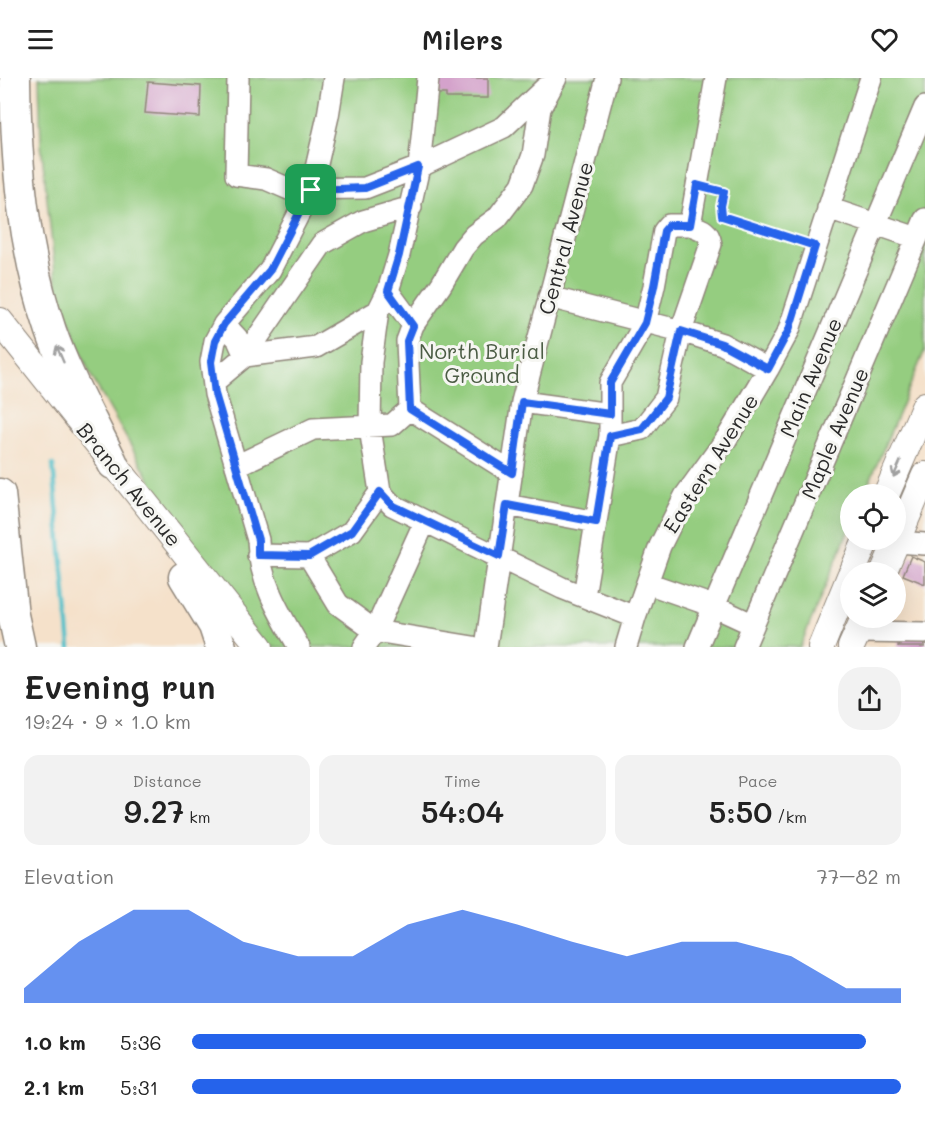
<!DOCTYPE html>
<html lang="en">
<head>
<meta charset="utf-8">
<style>
	:root { --surface:#fff; --page:#f2f2f2; --text:#222; --muted:#767676; --accent:#2563eb }
	body { margin:0; font-family:Mali,sans-serif; background:var(--page); color:var(--text); height:100vh; display:flex; flex-direction:column; font-size:22px; white-space:nowrap }
	* { box-sizing:border-box; margin:0 }
	p { font-size:20px; color:var(--muted) }
	.icon { flex:none; width:33px; height:33px; fill:none; stroke:currentColor; stroke-width:2; stroke-linecap:round; stroke-linejoin:round }
	.map { position:relative; height:569px; overflow:hidden }
	.sheet { display:flex; flex-direction:column; background:var(--surface); flex:1 }
	.sheet>* { flex:none }
	.controls { position:absolute; left:840px; top:406px; display:grid; gap:12px }
	.controls a { display:grid; place-items:center; width:66px; height:66px; border-radius:50%; background:var(--surface); box-shadow:0 6px 24px #0002; font-size:30px }
	.pin { position:absolute; display:grid; place-items:center; width:51px; height:51px; color:#fff; margin:-26px; border-radius:12px; box-shadow:0 3px 9px #0006 }
	.round { display:grid; place-items:center; flex:none; width:63px; height:63px; border-radius:24px; background:var(--page) }
	.summary { display:flex; align-items:center; justify-content:space-between; height:102px; padding:0 24px }
	h1 { font-size:33px; font-weight:600; line-height:45px }
	.metrics { display:grid; grid-template-columns:repeat(3,1fr); gap:9px; height:102px; padding:6px 24px }
	.metrics div { display:grid; align-content:center; border-radius:15px; background:var(--page); text-align:center }
	.metrics b { font-size:30px; font-weight:600 }
	.metrics small { font-size:16px; font-weight:400 }
	.metrics p { font-size:16px }
	.chart { height:168px; padding:12px 24px }
	.chart p { display:flex; justify-content:space-between }
	.chart svg { width:100%; height:108px; margin-top:6px; fill:var(--accent); opacity:.7 }
	ul { padding:0 24px; list-style:none; font-size:20px }
	li { display:grid; grid-template-columns:96px 72px 1fr; align-items:center; height:45px }
	li i { height:15px; border-radius:8px; background:var(--accent) }
	header { display:flex; justify-content:space-between; align-items:center; height:78px; padding:0 24px; background:var(--surface); font-size:27px; font-weight:600 }
	.map>svg:first-child { display:block }
</style>
</head>
<body>
<header><svg class="icon" aria-label="menu" viewBox="0 0 24 24"><path d="M4 6h16M4 12h16M4 18h16"/></svg>Milers<svg class="icon" aria-label="heart" viewBox="0 0 24 24"><path d="M12 20l-8-8c-3-5 5-10 8-4 3-6 11-1 8 4z"/></svg></header>
<div class="map">
<svg width="925" height="569" viewBox="0 0 925 569">
	<rect width="100%" height="100%" fill="#f6f6f2"/>
	<filter id="ink" filterUnits="userSpaceOnUse"><feTurbulence type="fractalNoise" baseFrequency=".0167" numOctaves="2"/><feDisplacementMap in="SourceGraphic" scale="12" xChannelSelector="R" yChannelSelector="G"/><feConvolveMatrix kernelMatrix="1 2 1 2 8 2 1 2 1" color-interpolation-filters="sRGB"/></filter>
	<filter id="wash" filterUnits="userSpaceOnUse"><feTurbulence type="fractalNoise" baseFrequency=".008" numOctaves="4" result="noise"/><feDisplacementMap in="SourceGraphic" scale="24" xChannelSelector="R" yChannelSelector="G"/><feGaussianBlur stdDeviation="1.35" result="paint"/><feColorMatrix in="noise" values="0 0 0 0 0 0 0 0 0 0 0 0 0 0 0 0 0 1.4 0 .05"/><feComposite in="paint" operator="in"/></filter>
	<g filter="url(#wash)">
		<rect width="100%" height="100%" fill="#f5e1ca"/>
		<!-- green -->
		<path fill="#95cd80" stroke="#607c56" stroke-width="1.5" d="M39 0H925V272L864 417H850V449L800 569H266L186 465 90 296 57 212 41 66Z"/>
		<g fill="none" stroke-linecap="round" stroke-linejoin="round">
			<!-- stream -->
			<path stroke="#52c0c9" stroke-width="4.5" d="M53 387 70 569"/>
		</g>
		<g id="blocks">
			<!-- building -->
			<path fill="#d4a2cb" d="M437 0H488V20H446V16H437Z
				M148 4 201 8 200 39 145 35Z
				M911 478 925 484V506L903 497Z
				M899 559H925V569H898Z"/>
		</g>
	</g>
	<g filter="url(#ink)">
		<use href="#blocks" fill-opacity="0" stroke="#90867a" stroke-width="1.5"/>
		<g fill="none" stroke-linecap="round" stroke-linejoin="round">
			<defs>
				<path id="minor" d="M238 0 236 97 266 101 289 111 365 110 419 89 504 49 545 10
					M428 0 419 89 399 177 388 213 378 233 371 284 370 350 380 414 392 427 562 510 635 539
					M828 130 917 160
					M388 213 413 247
					M549 219 681 253 722 266 768 291
					M224 246 237 260 245 278 316 269 378 233
					M214 304 245 278 322 166 363 143 411 129
					M522 324 610 336
					M610 358 642 351 666 320 681 253 711 166C709 153 702 151 690 147
					M236 388 313 351 392 347 410 331
					M512 395 410 331 407 263 413 247 441 207 463 170 474 157 497 140 522 107 533 77 540 30 556 0
					M507 427 596 444
					M897 464 925 466
					M258 477 309 478 352 453 380 414
					M309 478 338 526 375 553 473 569
					M647 505 713 528 752 546
					M584 518 610 358V305L645 245 654 208 664 153 669 147H690L716 0
					M858 554 925 555
					M299 569C279 535 259 502 258 462L215 316 211 284 215 263 224 246 270 192 311 112 328 38 334 0
					M364 569 375 553 425 443
					M486 569 522 324 607 0
					M626 569 635 539 660 468 685 418 727 360 768 291 789 252 871 0
					M697 569 925 29
					M744 569 925 141"/>
				<path id="major" d="M0 243 260 569
					M886 417 925 327
					M852 495 866 462
					M883 495 925 397
					M821 569 850 498
					M851 569 864 540"/>
				<path id="highway" d="M15 0C16 86 23 171 51 253 67 299 92 342 113 386
					M0 416 13 537 20 569
					M184 499 214 548 221 569"/>
			</defs>
			<!-- minor casing -->
			<use href="#minor" stroke="#90867a" stroke-width="24"/>
			<!-- major casing -->
			<use href="#major" stroke="#90867a" stroke-width="28"/>
			<!-- highway casing -->
			<use href="#highway" stroke="#90867a" stroke-width="33"/>
			<!-- path -->
			<path stroke="#90867a" stroke-width="3" stroke-dasharray="1.5 4.5" stroke-linecap="butt" d="M713 111 724 114 721 128 722 138 801 164"/>
			<!-- minor -->
			<use href="#minor" stroke="#fff" stroke-width="21"/>
			<!-- major -->
			<use href="#major" stroke="#fff" stroke-width="26"/>
			<!-- highway -->
			<use href="#highway" stroke="#fff" stroke-width="30"/>
		</g>
		<!-- one-way arrows -->
		<defs><path id="oneway-shaft" d="M-6 0H5M1.5-3L5.5 0L1.5 3" fill="none" stroke-width="1.6" stroke-linecap="round" stroke-linejoin="round" transform="scale(1.5)"/></defs>
		<g stroke="#a0a0a0">
			<use href="#oneway-shaft" transform="translate(60 276) rotate(-113)"/>
			<use href="#oneway-shaft" transform="translate(897 391) rotate(114)"/>
		</g>
	</g>
	<g fill="none" stroke-linecap="round" stroke-linejoin="round" filter="url(#ink)">
		<defs>
			<path id="route" d="M418 89 399 177 388 213 413 248 407 263 410 331 512 395 522 324 610 336V305L645 245 654 208 664 153 669 147H690L697 107 724 114 721 128 722 138 815 168 789 252 768 291 722 266 681 253 666 320 642 351 610 358 596 444 507 427 499 478 392 427 380 414 352 453 309 478 258 477V462L215 316 211 284 215 263 224 246 270 192 311 112 365 110Z"/>
		</defs>
		<!-- route casing -->
		<use href="#route" stroke="#fff" stroke-width="12"/>
		<!-- route -->
		<use href="#route" stroke="#2563eb" stroke-width="8"/>
	</g>
	<g text-anchor="middle" dominant-baseline="central" stroke-width="6" stroke-linejoin="round" paint-order="stroke">
		<!-- street labels -->
		<g font-size="21" fill="#2b2b2b" stroke="#f6f6f2">
			<text transform="translate(565 160) rotate(-75)">Central Avenue</text>
			<text transform="translate(810 299) rotate(-67)">Main Avenue</text>
			<text transform="translate(834 355) rotate(-67)">Maple Avenue</text>
			<text transform="translate(710 385) rotate(-58)">Eastern Avenue</text>
			<text transform="translate(130 406) rotate(51)">Branch Avenue</text>
		</g>
		<!-- park labels -->
		<g font-size="21" fill="#4b5c44" stroke="#f6f6f2">
			<text x="482" y="272">North Burial<tspan x="482" dy="24">Ground</tspan></text>
		</g>
	</g>
</svg>
<div class="controls">
<a><svg class="icon" aria-label="locate" viewBox="0 0 24 24"><circle cx="12" cy="12" r="6"/><path d="M12 2v4M12 18v4M2 12h4M18 12h4"/></svg></a>
<a><svg class="icon" aria-label="layers" viewBox="0 0 24 24"><path d="M12 4l9 5-9 5-9-5zM3 14l9 5 9-5"/></svg></a>
</div>
<div class="pin" style="left:311px;top:112px;background:#1e9e55"><svg class="icon" aria-label="arrive" viewBox="0 0 24 24"><path d="M6 21V4h12l-3 4 3 4H6"/></svg></div>
</div>
<section class="sheet">
<div class="summary"><div><h1>Evening run</h1><p>19:24 · 9 × 1.0 km</p></div><a class="round"><svg class="icon" aria-label="share" viewBox="0 0 24 24"><path d="M12 15V3M7 8l5-5 5 5M5 13v7h14v-7"/></svg></a></div>
<div class="metrics">
<div><p>Distance</p><b>9.27<small> km</small></b></div>
<div><p>Time</p><b>54:04</b></div>
<div><p>Pace</p><b>5:50<small> /km</small></b></div>
</div>
<div class="chart"><p><span>Elevation</span>77–82 m</p>
<svg viewBox="0 0 160 44" preserveAspectRatio="none"><path d="M0 44V38L10 19L20 6L30 6L40 19L50 25L60 25L70 12L80 6L90 12L100 19L110 25L120 19L130 19L140 25L150 38L160 38V44z"/></svg>
</div>
<ul>
<li><b>1.0 km</b>5:36<i style="width:95%"></i></li>
<li><b>2.1 km</b>5:31<i style="width:100%"></i></li>
</ul>
</section>
</body>
</html>
